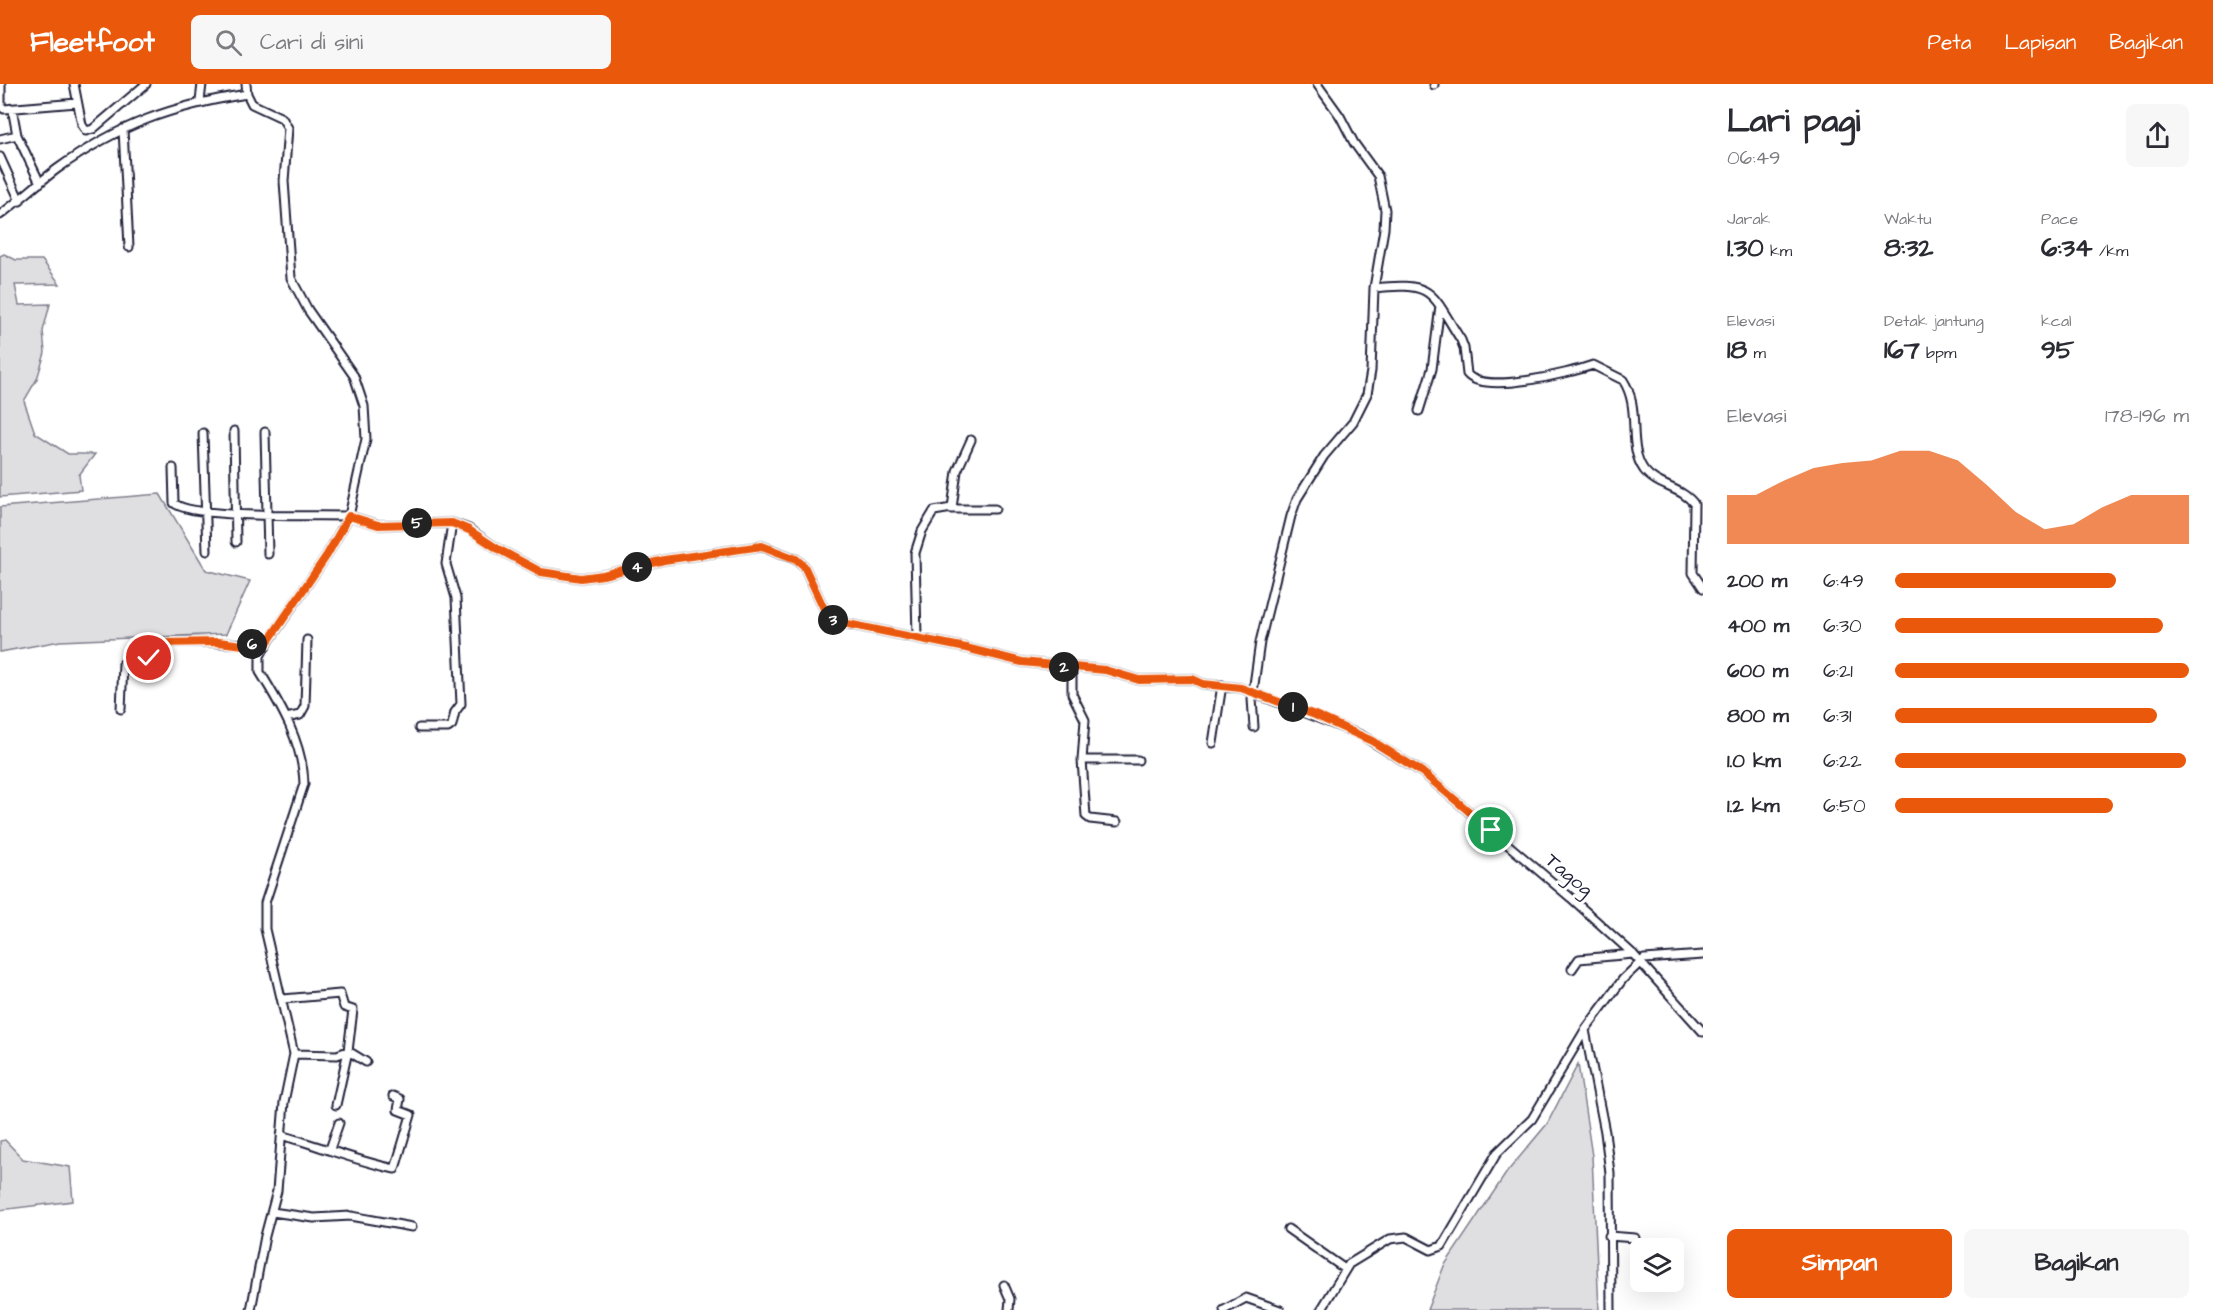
<!DOCTYPE html>
<html lang="id">
<head>
<meta charset="utf-8">
<style>
	:root { --surface:#fff; --page:#f7f7f7; --text:#2b2b33; --muted:#7c7c81; --accent:#ea580c }
	body { margin:0; font-family:"Architects Daughter",sans-serif; background:var(--page); color:var(--text); height:100vh; display:flex; flex-direction:column; font-size:22px; white-space:nowrap }
	* { box-sizing:border-box; margin:0 }
	p { font-size:20px; color:var(--muted) }
	.icon { flex:none; width:33px; height:33px; fill:none; stroke:currentColor; stroke-width:2; stroke-linecap:round; stroke-linejoin:round }
	.map { position:relative; flex:1; overflow:hidden }
	.side { display:flex; flex-direction:column; background:var(--surface); width:510px }
	.side>* { flex:none }
	.buttons { position:absolute; left:1630px; top:1154px; display:grid; gap:12px }
	.buttons a { display:grid; place-items:center; width:54px; height:54px; border-radius:9px; background:var(--surface); box-shadow:0 6px 24px #0002; font-size:30px }
	.pin { position:absolute; display:grid; place-items:center; width:51px; height:51px; color:#fff; margin:-26px; border:3px solid #fff; border-radius:50%; box-shadow:0 2px 6px #0007 }
	.km { position:absolute; width:30px; height:30px; margin:-15px; border-radius:50%; background:#222; color:#fff; font-size:16px; line-height:30px; text-align:center }
	.round { display:grid; place-items:center; flex:none; width:63px; height:63px; border-radius:9px; background:var(--page) }
	.head { display:flex; align-items:center; justify-content:space-between; height:102px; padding:0 24px }
	h1 { font-size:33px; font-weight:700; line-height:45px }
	.metrics { display:grid; grid-template-columns:repeat(3,1fr); gap:9px; height:102px; padding:6px 24px }
	.metrics div { display:grid; align-content:center }
	.metrics b { font-size:26px; font-weight:700 }
	.metrics small { font-size:16px; font-weight:400 }
	.metrics p { font-size:16px }
	.chart { height:168px; padding:12px 24px }
	.chart p { display:flex; justify-content:space-between }
	.chart svg { width:100%; height:108px; margin-top:6px; fill:var(--accent); opacity:.7 }
	.cta { display:flex; gap:12px; margin-top:auto; padding:12px 24px }
	.cta a { flex:1; height:69px; border-radius:9px; background:var(--accent); color:#fff; font-size:24px; font-weight:700; line-height:69px; text-align:center }
	.cta a+a { background:var(--page); color:var(--text) }
	ul { padding:0 24px; list-style:none; font-size:20px }
	li { display:grid; grid-template-columns:96px 72px 1fr; align-items:center; height:45px }
	li i { height:15px; border-radius:8px; background:var(--accent) }
	header { display:flex; align-items:center; gap:36px; box-sizing:border-box; height:84px; padding:0 30px; background:var(--accent); color:#fff }
	header strong { font-size:28px }
	nav { display:flex; gap:33px; margin-inline-start:auto; font-size:21px }
	.search { width:420px; height:54px; background:var(--page); display:flex; align-items:center; gap:15px; box-sizing:border-box; padding:0 21px; border-radius:9px; color:var(--muted); font-size:22px }
	main { display:flex; flex:1; min-height:0 }
	.map>svg:first-child { display:block }
</style>
</head>
<body>
<header>
<strong>Fleetfoot</strong>
<div class="search"><svg class="icon" aria-label="search" viewBox="0 0 24 24"><circle cx="10" cy="10" r="6"/><path d="M15 15l6 6"/></svg>Cari di sini</div>
<nav><a>Peta</a><a>Lapisan</a><a>Bagikan</a></nav>
</header>
<main>
<div class="map">
<svg width="1703" height="1226" viewBox="0 0 1703 1226">
	<rect width="100%" height="100%" fill="#fff"/>
	<filter id="ink" filterUnits="userSpaceOnUse"><feTurbulence type="fractalNoise" baseFrequency=".0167" numOctaves="2"/><feDisplacementMap in="SourceGraphic" scale="12" xChannelSelector="R" yChannelSelector="G"/><feConvolveMatrix kernelMatrix="1 2 1 2 8 2 1 2 1" color-interpolation-filters="sRGB"/></filter>
	<g filter="url(#ink)">
		<!-- green -->
		<path fill="#dfdfe2" stroke="#80808e" stroke-width="1.5" d="M4 170 16 176H42L60 200 15 201 19 221 50 220 43 247 45 269 37 295 24 317 35 349 68 370H95L79 391 81 406 0 413V172Z
			M160 410 206 486 250 497 226 550 60 557 0 568V423Z
			M1578 980 1592 1072 1599 1226H1427L1444 1182 1507 1088 1547 1040Z
			M5 1056 23 1075 70 1083 73 1117 0 1126V1057Z"/>
		<g fill="none" stroke-linecap="round" stroke-linejoin="round">
			<defs>
				<path id="minor" d="M1 0V22L4 25 77 19
					M74 0 82 41 86 47 93 45 146 0
					M246 0 247 10 252 20 282 34 288 44 284 97 291 194 308 226 354 292 364 322 366 355 349 432 379 441 452 439 469 445 498 465 541 488 581 494 603 491 664 476 762 462 796 475 804 482 827 531 838 538 966 564 1022 578 1105 586 1139 596 1192 595 1203 600 1241 604 1361 651 1422 688 1571 814 1633 870 1703 948
					M1434 1V0
					M200 17 202 0
					M12 24 17 51
					M123 45 129 163
					M0 55 17 51 40 99
					M0 73 20 117
					M0 131C20 116 38 99 57 85 120 40 171 22 247 10
					M1374 204C1435 197 1431 209 1461 256L1464 264 1467 290C1483 311 1570 289 1593 281L1623 296C1642 325 1626 361 1644 386 1657 403 1682 403 1694 420L1693 489 1703 504
					M1419 327 1432 285 1440 222
					M234 347 236 458
					M265 348 268 470
					M203 349 207 467
					M173 384 174 419C191 435 319 431 349 432
					M951 425H995
					M917 553 915 469 922 447 934 427 952 424 957 387 971 356
					M1072 584V610L1085 636 1082 676 1086 732 1090 735 1117 738
					M121 625 123 580 146 576 156 560C193 554 230 562 267 559
					M286 634 300 631 305 622 307 556
					M1254 643 1252 615 1260 558 1291 432 1297 415 1324 372 1353 338 1367 310 1371 287 1374 204 1384 145 1385 126 1378 92 1354 59 1340 32 1317 0
					M419 644H448L452 641 455 628 461 620 456 514 446 480 452 439
					M1213 659 1222 601
					M1082 676H1138
					M1572 885 1579 875 1633 870
					M283 915 340 910 344 923 353 926 348 967 336 1021
					M1585 946 1605 1048 1610 1089 1611 1226
					M294 970 337 971 348 967 366 978
					M281 1051C320 1062 356 1077 395 1085L411 1031 398 1026 400 1015 393 1012
					M330 1065 339 1039
					M272 1128 314 1134 351 1132 412 1143
					M1288 1145 1345 1185
					M1609 1152 1635 1154
					M1004 1201 1010 1215 1009 1226
					M251 1226 265 1152 277 1107 284 1018 294 970 265 845V819L304 700C303 659 281 622 260 588V572L265 563 327 471 349 432
					M1224 1226 1246 1214 1280 1226
					M1321 1226 1349 1180 1390 1155 1406 1153 1431 1166 1442 1162 1497 1069 1532 1035 1585 946 1623 895 1644 875 1703 871"/>
			</defs>
			<!-- minor casing -->
			<use href="#minor" stroke="#22223b" stroke-width="11"/>
			<!-- minor -->
			<use href="#minor" stroke="#fff" stroke-width="7"/>
		</g>
	</g>
	<g fill="none" stroke-linecap="round" stroke-linejoin="round" filter="url(#ink)">
		<defs>
			<path id="route" d="M149 574 154 562 160 559 218 558 244 561 267 559 327 471 349 432 378 441 452 439 469 446 498 465 541 488 581 494 603 491 664 476 762 462 796 475 804 482 827 531 838 538 966 564 1022 578 1105 586 1139 596 1192 595 1203 600 1241 604 1315 631 1372 657 1422 688 1491 746"/>
		</defs>
		<!-- route casing -->
		<use href="#route" stroke="#fff" stroke-width="12"/>
		<!-- route -->
		<use href="#route" stroke="#ea580c" stroke-width="8"/>
	</g>
	<g text-anchor="middle" dominant-baseline="central" stroke-width="6" stroke-linejoin="round" paint-order="stroke">
		<!-- street labels -->
		<g font-size="20" fill="#22223b" stroke="#fff">
			<text transform="translate(1569 791) rotate(40)">Tagog</text>
		</g>
	</g>
</svg>
<div class="buttons">
<a><svg class="icon" aria-label="layers" viewBox="0 0 24 24"><path d="M12 4l9 5-9 5-9-5zM3 14l9 5 9-5"/></svg></a>
</div>
<div class="pin" style="left:1491px;top:746px;background:#1e9e55"><svg class="icon" aria-label="arrive" viewBox="0 0 24 24"><path d="M6 21V4h12l-3 4 3 4H6"/></svg></div>
<div class="pin" style="left:149px;top:574px;background:#d93025"><svg class="icon" aria-label="check" viewBox="0 0 24 24"><path d="M5 12l5 5 9-10"/></svg></div>
<b class="km" style="left:1293px;top:623px">1</b>
<b class="km" style="left:1064px;top:583px">2</b>
<b class="km" style="left:833px;top:536px">3</b>
<b class="km" style="left:637px;top:483px">4</b>
<b class="km" style="left:417px;top:439px">5</b>
<b class="km" style="left:252px;top:560px">6</b>
</div>
<section class="side">
<div class="head"><div><h1>Lari pagi</h1><p>06:49</p></div><a class="round"><svg class="icon" aria-label="share" viewBox="0 0 24 24"><path d="M12 15V3M7 8l5-5 5 5M5 13v7h14v-7"/></svg></a></div>
<div class="metrics">
<div><p>Jarak</p><b>1.30<small> km</small></b></div>
<div><p>Waktu</p><b>8:32</b></div>
<div><p>Pace</p><b>6:34<small> /km</small></b></div>
</div>
<div class="metrics">
<div><p>Elevasi</p><b>18<small> m</small></b></div>
<div><p>Detak jantung</p><b>167<small> bpm</small></b></div>
<div><p>kcal</p><b>95</b></div>
</div>
<div class="chart"><p><span>Elevasi</span>178–196 m</p>
<svg viewBox="0 0 160 44" preserveAspectRatio="none"><path d="M0 44V24L10 24L20 18L30 13L40 11L50 10L60 6L70 6L80 10L90 20L100 31L110 38L120 36L130 29L140 24L150 24L160 24V44z"/></svg>
</div>
<ul>
<li><b>200 m</b>6:49<i style="width:75%"></i></li>
<li><b>400 m</b>6:30<i style="width:91%"></i></li>
<li><b>600 m</b>6:21<i style="width:100%"></i></li>
<li><b>800 m</b>6:31<i style="width:89%"></i></li>
<li><b>1.0 km</b>6:22<i style="width:99%"></i></li>
<li><b>1.2 km</b>6:50<i style="width:74%"></i></li>
</ul>
<div class="cta"><a>Simpan</a><a>Bagikan</a></div>
</section>
</main>
</body>
</html>
